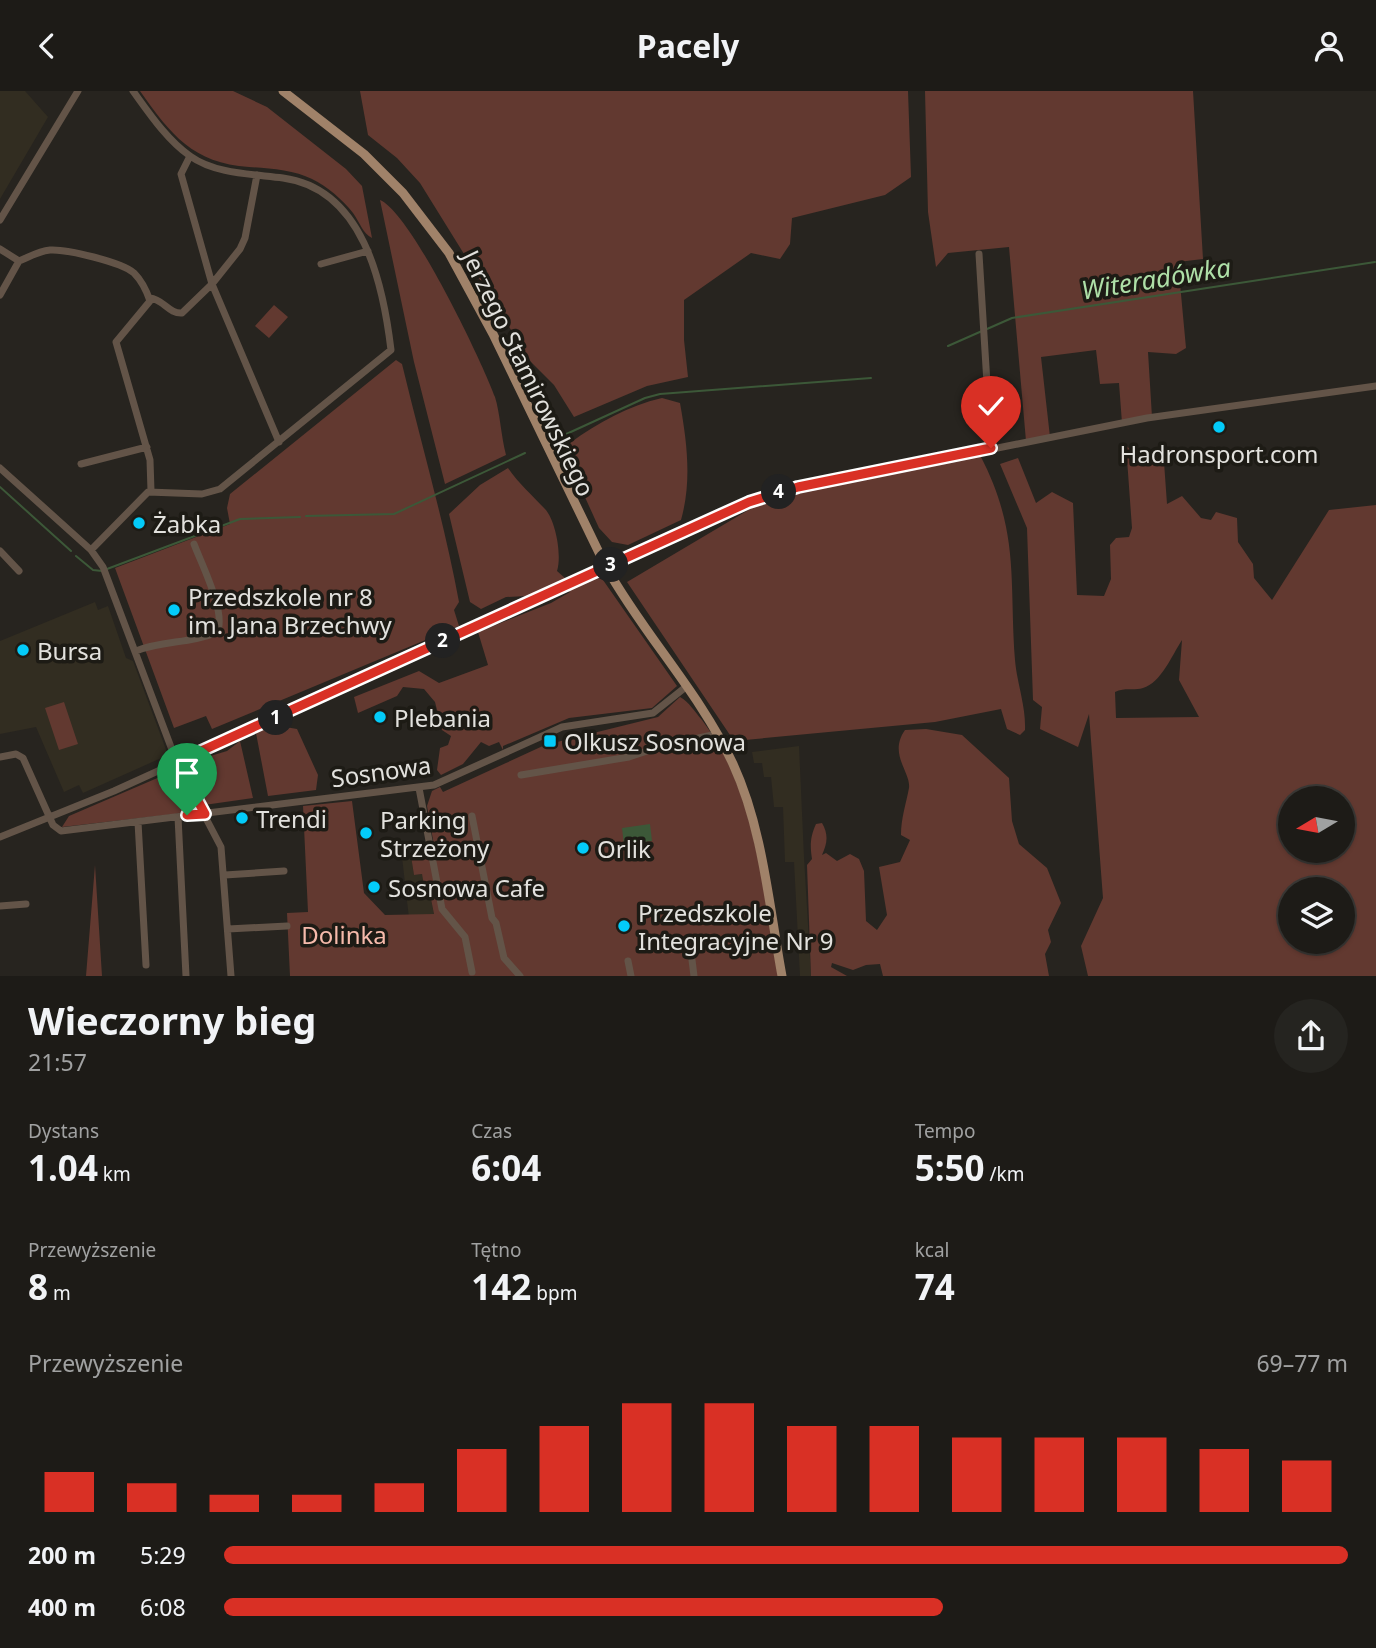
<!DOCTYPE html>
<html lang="pl">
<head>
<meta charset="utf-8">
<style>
	:root { --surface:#1d1b17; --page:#252420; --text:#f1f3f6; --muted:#a0a1a1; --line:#3b3936; --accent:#d93025 }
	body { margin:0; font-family:"Noto Sans",sans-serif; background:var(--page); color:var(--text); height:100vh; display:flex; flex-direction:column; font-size:26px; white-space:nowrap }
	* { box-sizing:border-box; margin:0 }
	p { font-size:23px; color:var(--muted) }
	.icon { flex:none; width:38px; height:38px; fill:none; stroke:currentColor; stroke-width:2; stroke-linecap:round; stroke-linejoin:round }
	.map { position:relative; height:885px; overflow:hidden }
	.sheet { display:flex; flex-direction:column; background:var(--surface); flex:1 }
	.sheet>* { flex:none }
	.needle { width:46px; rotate:260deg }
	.controls { position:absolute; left:1278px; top:695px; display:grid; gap:14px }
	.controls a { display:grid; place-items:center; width:77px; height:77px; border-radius:50%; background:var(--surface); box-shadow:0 2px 5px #0004,0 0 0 2px var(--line); font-size:35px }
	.pin { position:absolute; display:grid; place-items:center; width:60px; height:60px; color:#fff; margin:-72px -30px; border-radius:50% 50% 50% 0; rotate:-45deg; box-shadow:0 0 7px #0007 }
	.pin .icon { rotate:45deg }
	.km { position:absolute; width:35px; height:35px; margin:-18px; border-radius:50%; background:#222; color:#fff; font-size:19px; line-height:35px; text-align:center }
	.round { display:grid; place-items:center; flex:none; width:74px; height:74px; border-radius:37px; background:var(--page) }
	.headline { display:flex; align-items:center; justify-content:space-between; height:119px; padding:0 28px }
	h1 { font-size:38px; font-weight:700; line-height:52px }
	.stats { display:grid; grid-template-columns:repeat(3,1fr); gap:10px; height:119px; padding:7px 28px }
	.stats div { display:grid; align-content:center }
	.stats b { font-size:35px; font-weight:700 }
	.stats small { font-size:19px; font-weight:400 }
	.stats p { font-size:19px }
	.chart { height:196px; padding:14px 28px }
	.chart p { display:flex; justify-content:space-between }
	.chart svg { width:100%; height:126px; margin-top:7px; stroke:var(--accent); stroke-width:6 }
	ul { padding:0 28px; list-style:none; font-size:23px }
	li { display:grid; grid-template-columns:112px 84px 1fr; align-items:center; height:52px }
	li i { height:18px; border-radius:9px; background:var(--accent) }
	header { display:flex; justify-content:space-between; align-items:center; height:91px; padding:0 28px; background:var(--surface); font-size:32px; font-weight:700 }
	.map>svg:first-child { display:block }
</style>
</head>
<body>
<header><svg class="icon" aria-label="back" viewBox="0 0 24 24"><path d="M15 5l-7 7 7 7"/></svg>Pacely<svg class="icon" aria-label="person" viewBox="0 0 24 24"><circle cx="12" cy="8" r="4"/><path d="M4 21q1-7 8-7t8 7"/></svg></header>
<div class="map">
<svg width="1376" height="885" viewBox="0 0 1376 885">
	<rect width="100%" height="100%" fill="#27241f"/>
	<!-- built -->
	<path fill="#322d21" d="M0 0H25L48 26 0 108Z
		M95 511 98 519 108 515 126 567 133 570 168 664 83 702 79 694 64 701 36 636 0 643V550Z
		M799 655 804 766 811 885H800L794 771H785L783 716H774L771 686H764L762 672H754L752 661Z
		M411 765 414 784 422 783 428 793 434 823 409 827 402 766Z"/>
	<!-- green -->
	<path fill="#623930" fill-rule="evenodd" d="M140 0H233L267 16 346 78 362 95 372 147C363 143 359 130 353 122 343 109 327 95 312 88 294 79 269 77 249 76 193 72 171 44 140 0Z
		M360 0H908L911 86 885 104 792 127 790 153 780 168 751 162 684 209V249L688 286 647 295 574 326 554 294 531 271 420 92 397 67 368 44Z
		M925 0H1193L1203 168 1178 171 1186 257 1176 263 1148 261 1152 326 1122 332 1119 292 1100 293 1096 259 1041 266 1050 346 1026 350 1009 156 948 162 936 176 928 121Z
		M380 109C411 122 482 270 495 306 500 322 501 345 506 364L445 393 414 271Z
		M274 214 288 226 269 247 255 235Z
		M396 269 402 273C421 352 444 430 459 511L454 519 459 535 212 638 206 625 174 637 115 477 230 433 227 417 230 403Z
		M662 307 680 312C687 351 692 390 681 429L628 454 612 451 599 437 569 371 570 352C599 331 628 315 662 307Z
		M1126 354 1136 365 1159 361 1164 371 1167 413 1182 405 1201 427 1211 429 1216 421 1237 427 1238 451 1253 473 1254 487 1272 509 1329 419 1376 414V885H1088L1081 855 1103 807 1089 623 1078 656 1040 638 1042 616 1033 609 1027 437 1000 373 1018 367 1036 412 1052 401 1073 412 1077 504 1104 505 1111 488 1110 454 1116 447 1129 446 1132 437ZM1182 549 1179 589 1199 626 1116 627 1115 601C1125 596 1133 600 1143 597 1161 592 1172 564 1182 549ZM1290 707H1342V760H1290ZM1290 798H1342V850H1290Z
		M980 364C1020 441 1009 488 1015 569 1017 593 1026 615 1025 639L1020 644 1007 638 1001 618 935 631 734 650 627 491 772 405Z
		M508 377C519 393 532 404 545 418 556 430 562 465 557 480L566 488 527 505 506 506 481 518 470 511 449 423 480 394Z
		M596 486 603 489 677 595 652 617 569 627 503 655V659L499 651 489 655 481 651 463 673 441 684 437 679 440 657 448 654 451 645 442 639 435 611 424 598 403 596 397 605 358 622 354 606 419 580 439 592 488 574 478 541 551 512 570 501 567 499Z
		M680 606C689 611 695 621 702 629 757 702 762 799 778 885H290L287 822 308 821 303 715 352 710 364 802 385 824 434 823 428 793 424 794 422 783 414 784 411 765 435 760 427 715 432 700 440 696 443 701 545 654 658 626Z
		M64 611 78 653 59 659 45 617Z
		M274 634 297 638 318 684 316 699 268 705 256 642Z
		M926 638 962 644 1009 687 1012 730 1019 753 1047 777 1061 812 1048 839 1051 851 1045 863 1049 885H883L880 873 866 874 853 879 832 872 831 876 847 885H811L807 774 812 768C810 755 810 746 816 733L822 732C829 744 827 753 822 764L826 762 837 770 850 763 859 768 864 780 866 830 877 839 887 824 879 776 900 771 910 749 901 744C901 727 906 713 909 697 911 681 888 663 905 639Z
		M240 650 253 707 204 714 200 696 188 682 187 675 194 670 227 660Z
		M169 682H176L191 719 175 723 62 736 69 725Z
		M95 774 102 885H86Z"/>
	<!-- water -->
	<path fill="#3c5838" d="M650 733 652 750 624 754 622 737Z"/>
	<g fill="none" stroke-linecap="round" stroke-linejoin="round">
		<!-- stream -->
		<path stroke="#3c5838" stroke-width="2" d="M987 238 1012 227 1375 171
			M948 255 982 240
			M562 345 645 307 660 303 871 287
			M0 396 71 460
			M306 425 394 423 525 362
			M76 465 93 479 102 480
			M107 478 240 428 300 426"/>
		<!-- minor -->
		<path stroke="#635448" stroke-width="7" d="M190 65 181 83 212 193 279 351
			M0 129 78 0
			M0 158 19 170
			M979 163 991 357
			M321 173 368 160
			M0 204 19 170C29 166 39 160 50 159 66 158 122 171 134 182 141 189 147 201 150 210L116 251 150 369 151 400
			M150 207C163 208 169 223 182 222L212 193 240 158 245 147 257 84
			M81 373 147 356
			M0 377 91 459 103 476 177 672 221 756 231 885
			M91 459 148 401 202 403 220 398 391 259C383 192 363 98 283 87 252 83 215 83 190 65 167 49 149 22 133 0
			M0 460 19 480
			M136 560C163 549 191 553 217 541 227 523 201 472 194 453
			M0 666 16 663 23 667 53 734 61 740 434 694 562 636 653 622 687 595
			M521 684 629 666 662 655 717 643
			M419 697 442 818 465 846 472 881
			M472 725 492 827 496 832 504 867 520 885
			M178 726 186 885
			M138 731 146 874
			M0 746 114 700 749 411 774 402 1147 327 1376 295
			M225 784 284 780
			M0 815 26 813
			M228 838 287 835
			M692 869 694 885
			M628 870 631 885"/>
		<!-- major -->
		<path stroke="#a08269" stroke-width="9" d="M283 0 364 63 403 102 449 162 493 243 606 476C644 544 700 602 733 673 763 738 769 815 782 885"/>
	</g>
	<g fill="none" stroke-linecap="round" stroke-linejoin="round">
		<defs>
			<path id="route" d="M187 724 205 723 177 671 190 665 749 411 798 396 991 357"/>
		</defs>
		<!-- route casing -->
		<use href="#route" stroke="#fff" stroke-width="14"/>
		<!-- route -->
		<use href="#route" stroke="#d93025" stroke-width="9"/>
	</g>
	<!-- markers -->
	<g fill="#03cbf9" stroke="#1d1b15" stroke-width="2.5">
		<circle cx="1219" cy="336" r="7"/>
		<circle cx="139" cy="432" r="7"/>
		<circle cx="174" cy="519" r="7"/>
		<circle cx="23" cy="559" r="7"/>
		<circle cx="380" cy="626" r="7"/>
		<rect x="543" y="643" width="14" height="14" rx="3.5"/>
		<circle cx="242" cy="727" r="7"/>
		<circle cx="366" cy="742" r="7"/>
		<circle cx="583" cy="757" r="7"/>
		<circle cx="374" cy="796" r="7"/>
		<circle cx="624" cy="835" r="7"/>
	</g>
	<g text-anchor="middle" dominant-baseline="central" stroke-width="7" stroke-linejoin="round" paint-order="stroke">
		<!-- street labels -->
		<g font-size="24" fill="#e2e1dd" stroke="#1d1b15">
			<text transform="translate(529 282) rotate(64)">Jerzego Stamirowskiego</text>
			<text transform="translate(381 680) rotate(-8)">Sosnowa</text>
		</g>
		<!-- poi labels -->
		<g font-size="24" fill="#e2e1dd" stroke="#1d1b15" text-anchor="start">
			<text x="1219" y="362" text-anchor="middle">Hadronsport.com</text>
			<text x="153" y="432">Żabka</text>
			<text x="188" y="505">Przedszkole nr 8<tspan x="188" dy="28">im. Jana Brzechwy</tspan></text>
			<text x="37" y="559">Bursa</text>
			<text x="394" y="626">Plebania</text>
			<text x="564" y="650">Olkusz Sosnowa</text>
			<text x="256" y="727">Trendi</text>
			<text x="380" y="728">Parking<tspan x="380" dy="28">Strzeżony</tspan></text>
			<text x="597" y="757">Orlik</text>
			<text x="388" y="796">Sosnowa Cafe</text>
			<text x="638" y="821">Przedszkole<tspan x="638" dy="28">Integracyjne Nr 9</tspan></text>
		</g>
		<!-- park labels -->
		<g font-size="24" fill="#f6baab" stroke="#1d1b15">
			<text x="344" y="843">Dolinka</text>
		</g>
		<!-- water labels -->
		<g font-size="26" font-style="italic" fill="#aedfa7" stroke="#1d1b15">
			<text transform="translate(1156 187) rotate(-9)">Witeradówka</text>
		</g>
	</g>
</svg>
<div class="controls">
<a><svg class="needle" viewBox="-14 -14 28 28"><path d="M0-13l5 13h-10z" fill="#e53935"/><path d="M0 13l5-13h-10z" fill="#a0a1a1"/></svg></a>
<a><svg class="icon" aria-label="layers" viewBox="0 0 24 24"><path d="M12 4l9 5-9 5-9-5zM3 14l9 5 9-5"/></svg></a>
</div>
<div class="pin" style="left:187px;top:724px;background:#1e9e55"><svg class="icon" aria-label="arrive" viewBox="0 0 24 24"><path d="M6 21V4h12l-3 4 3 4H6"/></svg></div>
<div class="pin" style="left:991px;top:357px;background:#d93025"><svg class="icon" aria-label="check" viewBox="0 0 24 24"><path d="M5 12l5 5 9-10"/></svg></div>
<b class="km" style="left:276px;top:627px">1</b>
<b class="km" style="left:443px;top:550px">2</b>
<b class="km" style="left:611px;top:474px">3</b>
<b class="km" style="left:779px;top:401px">4</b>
</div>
<section class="sheet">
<div class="headline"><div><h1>Wieczorny bieg</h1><p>21:57</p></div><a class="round"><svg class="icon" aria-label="share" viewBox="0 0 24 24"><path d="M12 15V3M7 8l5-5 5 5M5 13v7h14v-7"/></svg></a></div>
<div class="stats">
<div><p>Dystans</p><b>1.04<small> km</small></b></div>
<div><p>Czas</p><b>6:04</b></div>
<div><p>Tempo</p><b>5:50<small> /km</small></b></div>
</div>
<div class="stats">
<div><p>Przewyższenie</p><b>8<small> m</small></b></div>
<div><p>Tętno</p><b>142<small> bpm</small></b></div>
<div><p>kcal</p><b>74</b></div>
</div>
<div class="chart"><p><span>Przewyższenie</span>69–77 m</p>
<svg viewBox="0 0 160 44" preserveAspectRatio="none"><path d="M5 44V30M15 44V34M25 44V38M35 44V38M45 44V34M55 44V22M65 44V14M75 44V6M85 44V6M95 44V14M105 44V14M115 44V18M125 44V18M135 44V18M145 44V22M155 44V26"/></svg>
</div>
<ul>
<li><b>200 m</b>5:29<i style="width:100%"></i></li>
<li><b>400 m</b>6:08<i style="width:64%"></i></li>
</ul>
</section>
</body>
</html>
